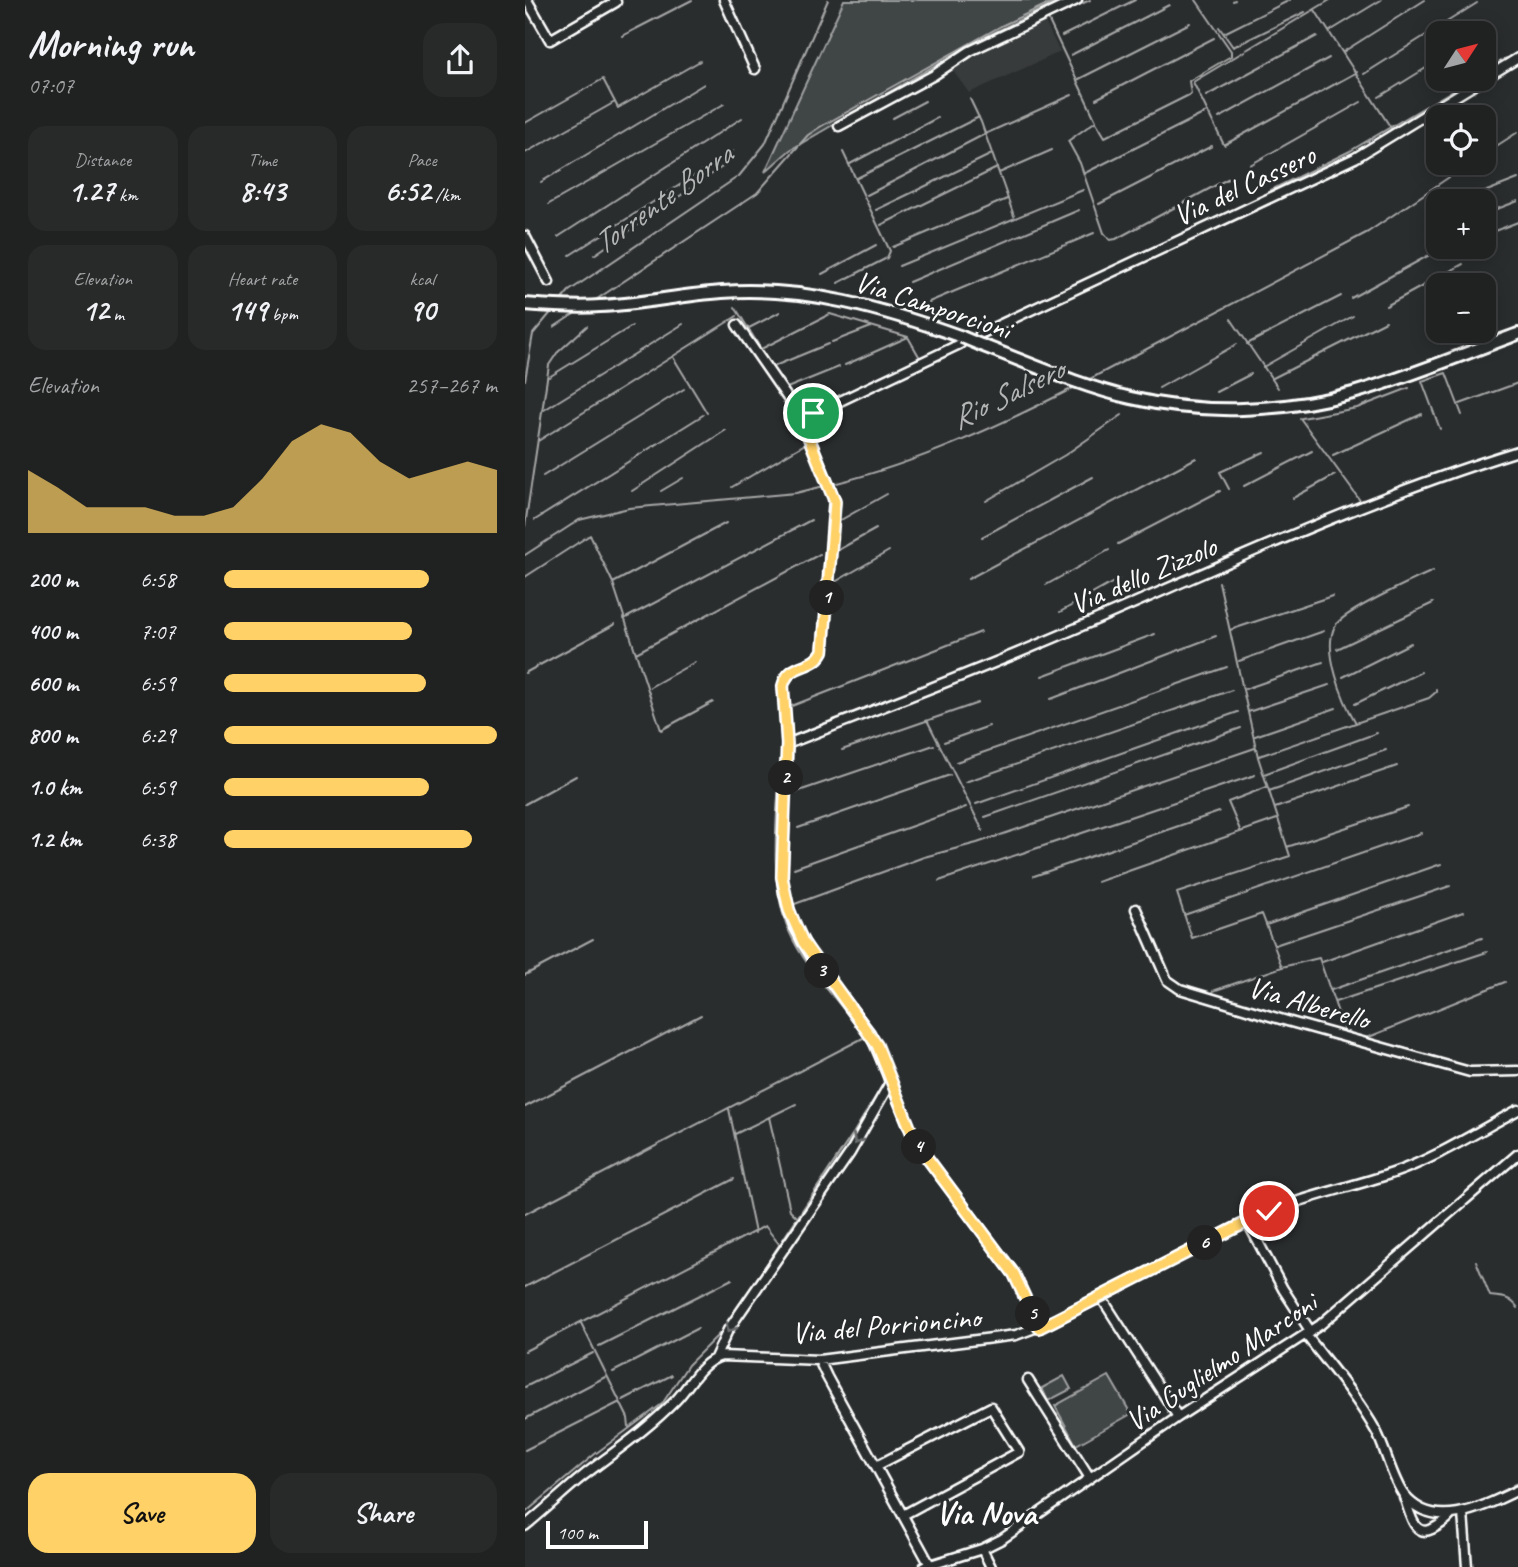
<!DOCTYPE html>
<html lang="en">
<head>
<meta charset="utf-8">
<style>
	:root { --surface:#202222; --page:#282a2a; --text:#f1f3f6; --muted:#a2a4a5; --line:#3d3f40; --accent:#ffd166 }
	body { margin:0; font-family:Caveat,sans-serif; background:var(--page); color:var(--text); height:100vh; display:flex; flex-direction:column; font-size:26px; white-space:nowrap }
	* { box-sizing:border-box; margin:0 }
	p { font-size:23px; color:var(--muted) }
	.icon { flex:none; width:38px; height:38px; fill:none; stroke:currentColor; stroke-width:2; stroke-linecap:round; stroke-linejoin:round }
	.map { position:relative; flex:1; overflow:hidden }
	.side { display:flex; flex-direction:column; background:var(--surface); width:525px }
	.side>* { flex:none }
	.needle { width:46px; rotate:54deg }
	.tools { position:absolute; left:901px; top:21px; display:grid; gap:14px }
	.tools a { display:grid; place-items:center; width:70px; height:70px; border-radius:14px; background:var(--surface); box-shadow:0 4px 18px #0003,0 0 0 2px var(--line); font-size:35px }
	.scale { position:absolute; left:21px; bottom:18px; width:102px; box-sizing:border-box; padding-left:7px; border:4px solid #fff; border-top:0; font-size:19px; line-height:24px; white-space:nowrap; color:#fff; -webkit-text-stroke:5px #2a2d2e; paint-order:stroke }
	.pin { position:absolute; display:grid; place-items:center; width:60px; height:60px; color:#fff; margin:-30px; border:4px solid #fff; border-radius:50%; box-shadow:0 2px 7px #0007 }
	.km { position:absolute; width:35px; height:35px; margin:-18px; border-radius:50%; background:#222; color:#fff; font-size:19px; line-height:35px; text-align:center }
	.round { display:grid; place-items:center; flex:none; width:74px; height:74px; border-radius:21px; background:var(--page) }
	.overview { display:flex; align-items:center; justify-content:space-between; height:119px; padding:0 28px }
	h1 { font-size:38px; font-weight:700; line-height:52px }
	.stats { display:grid; grid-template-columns:repeat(3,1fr); gap:10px; height:119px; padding:7px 28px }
	.stats div { display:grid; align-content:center; border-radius:18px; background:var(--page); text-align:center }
	.stats b { font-size:30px; font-weight:700 }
	.stats small { font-size:19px; font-weight:400 }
	.stats p { font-size:19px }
	.chart { height:196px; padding:14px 28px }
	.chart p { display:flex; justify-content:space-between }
	.chart svg { width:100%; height:126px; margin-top:7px; fill:var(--accent); opacity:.7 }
	.primary-button { display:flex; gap:14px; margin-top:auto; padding:14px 28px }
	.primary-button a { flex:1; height:80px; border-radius:21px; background:var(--accent); color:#111; font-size:28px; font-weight:700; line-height:80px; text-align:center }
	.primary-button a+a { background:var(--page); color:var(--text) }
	ul { padding:0 28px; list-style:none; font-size:23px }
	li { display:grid; grid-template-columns:112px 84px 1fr; align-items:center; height:52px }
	li i { height:18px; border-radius:9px; background:var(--accent) }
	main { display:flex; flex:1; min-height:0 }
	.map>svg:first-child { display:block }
</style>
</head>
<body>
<main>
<section class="side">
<div class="overview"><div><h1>Morning run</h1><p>07:07</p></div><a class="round"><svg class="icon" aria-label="share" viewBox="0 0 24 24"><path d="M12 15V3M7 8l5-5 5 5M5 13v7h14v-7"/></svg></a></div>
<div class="stats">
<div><p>Distance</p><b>1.27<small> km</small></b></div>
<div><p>Time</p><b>8:43</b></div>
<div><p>Pace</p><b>6:52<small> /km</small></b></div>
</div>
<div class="stats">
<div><p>Elevation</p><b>12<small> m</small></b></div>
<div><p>Heart rate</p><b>149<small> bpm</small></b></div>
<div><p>kcal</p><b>90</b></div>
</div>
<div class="chart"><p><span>Elevation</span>257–267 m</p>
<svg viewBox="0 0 160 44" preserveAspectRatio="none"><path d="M0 44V22L10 28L20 35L30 35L40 35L50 38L60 38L70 35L80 25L90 12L100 6L110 9L120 19L130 25L140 22L150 19L160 22V44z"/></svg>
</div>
<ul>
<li><b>200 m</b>6:58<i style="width:75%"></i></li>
<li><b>400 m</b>7:07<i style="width:69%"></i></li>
<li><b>600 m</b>6:59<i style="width:74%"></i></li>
<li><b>800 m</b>6:29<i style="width:100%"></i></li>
<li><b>1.0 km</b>6:59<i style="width:75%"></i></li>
<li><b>1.2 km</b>6:38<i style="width:91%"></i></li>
</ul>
<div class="primary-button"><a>Save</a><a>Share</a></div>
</section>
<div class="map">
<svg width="993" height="1567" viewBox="0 0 993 1567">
	<rect width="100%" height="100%" fill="#2a2d2e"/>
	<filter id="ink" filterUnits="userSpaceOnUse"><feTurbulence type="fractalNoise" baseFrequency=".0143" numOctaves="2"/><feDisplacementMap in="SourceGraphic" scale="14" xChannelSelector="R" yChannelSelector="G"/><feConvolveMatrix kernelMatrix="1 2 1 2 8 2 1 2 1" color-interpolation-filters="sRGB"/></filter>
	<g filter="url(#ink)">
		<!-- built -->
		<path fill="#373a3b" d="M514 10 535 52 444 93 420 60Z"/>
		<!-- green -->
		<path fill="#414445" stroke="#a0a2a2" stroke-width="2" d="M319 0H535L452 41 265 150 240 172Z
			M539 1376 546 1389 523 1401 517 1388Z
			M584 1376 606 1414 551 1445 530 1406Z"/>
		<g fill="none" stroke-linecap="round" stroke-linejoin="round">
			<!-- stream -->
			<path stroke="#a6a7a7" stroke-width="2" d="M565 0 523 19 571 121 543 141 555 163 579 233 585 240 591 239 708 176
				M805 0 668 82 699 145 832 72
				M708 1 710 0
				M790 10 866 128
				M694 27 708 47 780 12
				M805 31 856 0
				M699 33 765 0
				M97 36 167 0
				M537 36 610 0
				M818 52 900 0
				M546 55 644 5
				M959 72 981 58
				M839 74 952 3
				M552 80 665 23
				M681 96 792 36
				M854 97 914 60
				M445 99 456 122 489 216
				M571 99 689 38
				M368 118 400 101
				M694 118 804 58
				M571 122 580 137 666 94 664 81 706 56V51L671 0
				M0 123 78 79 93 108 175 61
				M0 153 90 102
				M959 154 993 132
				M325 164 412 118
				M725 165 836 102
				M474 173 527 150
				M560 173 682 112
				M332 178 454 117
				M16 182 179 84
				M746 190 825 151 947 79
				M342 195 460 134 547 95
				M936 201 993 179
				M24 204 199 104
				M574 204 687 146
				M351 210 467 154
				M959 214 993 201
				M356 225 472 168
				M959 235 993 222
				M33 237 217 118
				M368 247 482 199
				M45 255 208 151
				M69 255 200 165
				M374 266 558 190
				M297 274 351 245
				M384 282 554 210
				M313 283 362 258 365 251 318 152
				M826 298 919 247
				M69 301 232 193 283 135 295 127 476 26 531 0
				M404 302 569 233
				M34 303 44 291 214 176 240 144 303 0
				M861 306 938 264
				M210 307 247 367 303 344
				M959 311 964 309
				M899 312 914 305
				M706 319 753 388
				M29 327 52 312
				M224 328 255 312
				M906 330 914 327
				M307 342 346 327
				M722 344 816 296
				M236 349 305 314 383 337 395 358
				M148 357 182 413
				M320 365 383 337
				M738 367 828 316
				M24 377 107 326
				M746 379 861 321
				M0 380 8 334 28 310
				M563 380 843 232 945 163
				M262 388 314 367
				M634 388 712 344
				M691 392 726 374
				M935 404 993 383
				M19 410 158 324
				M775 418 836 502
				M777 418 832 408 884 388
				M915 429 897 381 921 373 937 415
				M13 441 212 316
				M808 455 897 414
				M18 476 159 389
				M308 484C393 463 474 426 552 386
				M719 486 787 451
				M207 487 280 444
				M704 489 695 472 739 452
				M107 491 201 430
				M136 491 158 478
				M768 498 810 475
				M461 501 540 455 597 415
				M10 520 178 415
				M314 521 362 494
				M0 526 24 365 32 353 62 326
				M457 537 568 477
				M593 544 695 491
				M313 550 351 529
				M0 555 54 520 104 508 271 493 299 486
				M0 577 65 535 88 583 136 730 188 702
				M443 579 671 458
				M310 582 364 551
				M694 582 733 757 765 856 652 893 667 938 737 914 757 967
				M88 583 201 523
				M521 585 584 550
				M535 612 594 579
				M99 619 286 520
				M705 630 807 596
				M812 649 908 603
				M111 653 295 554
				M714 661 799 631
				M0 673 90 624
				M517 676 630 634
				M818 677 886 643
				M125 687 170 662
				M720 689 798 662
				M526 699 691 636
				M830 704 896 672
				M264 707 456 632
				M723 712 804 685
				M403 722 458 831
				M831 723C818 701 797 650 810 626 817 612 890 579 908 571
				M730 736 811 708
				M419 742 464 726
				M317 750 453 703
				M256 754C253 808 242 880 264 931 281 970 315 1001 339 1037 345 1045 349 1055 354 1065
				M734 756 904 698 911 692V689
				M431 762 702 667
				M739 774 852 733
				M440 782 707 690
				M744 791 861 750
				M271 792 409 745
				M0 804 51 776
				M451 804 713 712
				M750 808 872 766
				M460 817 716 728
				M273 828 425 775
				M715 830 703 802 742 787
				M762 847 883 807
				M269 868 441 807
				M509 876 694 812
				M414 881 730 775
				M572 882 752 819
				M267 905 399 857 452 843 730 748
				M659 915 896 833
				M741 925 916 864
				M750 945 925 886
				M797 962 938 912
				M0 975 68 939
				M806 990 957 938
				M688 991 757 967 794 958 820 1033
				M810 1002 962 952
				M839 1039 980 982
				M0 1107 176 1015
				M204 1109 230 1233
				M244 1117 265 1210 271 1216
				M210 1134 271 1104
				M0 1214 338 1038
				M951 1261 965 1296C978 1297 985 1297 993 1308
				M0 1287 209 1179
				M56 1323 103 1418 104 1428
				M74 1346 207 1279
				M0 1351 240 1226 254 1244
				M88 1372 173 1328
				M0 1387 68 1353
				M98 1400 147 1375
				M0 1419 82 1376
				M0 1450 95 1402
				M988 1485 993 1483
				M0 1513 70 1454 137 1404 163 1365 198 1330 329 1132 359 1083 356 1070"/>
			<defs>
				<path id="street" d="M2 0 25 40 91 2 89 0
					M199 0 230 69
					M314 126 409 75 445 51 552 0
					M0 236 24 282
					M212 325 275 416 309 498 298 651C287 671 264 661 258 686L262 744 257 878 259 893 269 925 287 957 345 1033 391 1143 489 1274 514 1328
					M455 334 830 158 993 58
					M275 416 311 403 435 344
					M262 744C348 710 435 678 519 642 675 576 831 501 993 451
					M611 909 642 980 655 989 762 1021 945 1072 993 1071
					M722 1221 758 1289 786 1332
					M576 1297 653 1417
					M781 1335C805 1366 832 1397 851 1431 861 1450 867 1479 879 1495 909 1533 960 1506 993 1490
					M190 1358 203 1330 325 1153 366 1081
					M294 1360 302 1377 405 1565
					M503 1380 565 1478
					M351 1466 466 1407 494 1452 378 1515
					M879 1497C885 1511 888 1538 907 1529 915 1525 920 1522 926 1515
					M938 1513 942 1567
					M0 1526C20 1510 38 1492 58 1476 89 1452 123 1429 151 1400 166 1384 175 1362 197 1356L294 1360 491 1335 526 1322 735 1215C778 1197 824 1188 868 1173 912 1158 953 1131 993 1110
					M457 1549 466 1567
					M399 1567 457 1549 477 1539 653 1417 795 1325 993 1154"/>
				<path id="secondary" d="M0 304C25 306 50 308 75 306 116 304 156 295 197 292 281 286 359 309 437 337
					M456 345C506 364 555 386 606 398 677 415 758 412 828 393 884 377 938 354 993 334"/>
			</defs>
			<!-- street casing -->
			<use href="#street" stroke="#fff" stroke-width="13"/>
			<!-- secondary casing -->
			<use href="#secondary" stroke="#fff" stroke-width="16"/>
			<!-- street -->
			<use href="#street" stroke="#2a2d2e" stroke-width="8"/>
			<!-- secondary -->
			<use href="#secondary" stroke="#2a2d2e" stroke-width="10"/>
			<defs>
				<path id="secondary-bridge" d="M437 337 456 345"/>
			</defs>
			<!-- secondary-bridge casing -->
			<use href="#secondary-bridge" stroke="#fff" stroke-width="16" stroke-linecap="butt"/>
			<!-- secondary-bridge -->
			<use href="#secondary-bridge" stroke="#2a2d2e" stroke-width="10"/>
		</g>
		<!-- one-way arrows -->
		<defs><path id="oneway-chevron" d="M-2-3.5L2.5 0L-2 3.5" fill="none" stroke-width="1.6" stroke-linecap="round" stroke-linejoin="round" transform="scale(1.75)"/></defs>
		<g stroke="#6a6c6d">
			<use href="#oneway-chevron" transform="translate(332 1140) rotate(120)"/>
			<use href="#oneway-chevron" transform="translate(205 1328) rotate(120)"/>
		</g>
	</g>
	<g fill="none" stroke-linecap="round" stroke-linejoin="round" filter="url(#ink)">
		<defs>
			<path id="route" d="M288 413 275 416 310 502 298 651C288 671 264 661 258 686L262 744 257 877 264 910 278 942 352 1045 391 1143 489 1274 514 1328 744 1211"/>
		</defs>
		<!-- route casing -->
		<use href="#route" stroke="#fff" stroke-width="14"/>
		<!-- route -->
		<use href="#route" stroke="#ffd166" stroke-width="9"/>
	</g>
	<g text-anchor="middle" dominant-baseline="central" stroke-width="6" stroke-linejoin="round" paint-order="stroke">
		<!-- street labels -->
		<g font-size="30" fill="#fff" stroke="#2a2d2e">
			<text transform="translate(719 185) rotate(-25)">Via del Cassero</text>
			<text transform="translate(408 305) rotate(18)">Via Camporcioni</text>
			<text transform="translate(618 575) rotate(-23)">Via dello Zizzolo</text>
			<text transform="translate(784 1003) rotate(16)">Via Alberello</text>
			<text transform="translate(361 1325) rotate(-5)">Via del Porrioncino</text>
			<text transform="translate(696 1362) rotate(-34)">Via Guglielmo Marconi</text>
		</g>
		<!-- water labels -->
		<g font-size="32" font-style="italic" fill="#b4b6b6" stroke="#2a2d2e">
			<text transform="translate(137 199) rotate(-36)">Torrente Borra</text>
			<text transform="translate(482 394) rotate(-26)">Rio Salsero</text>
		</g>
		<!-- quarter labels -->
		<g font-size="33" font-weight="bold" fill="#fff" stroke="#2a2d2e">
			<text x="461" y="1513">Via Nova</text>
		</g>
	</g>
</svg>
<div class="tools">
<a><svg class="needle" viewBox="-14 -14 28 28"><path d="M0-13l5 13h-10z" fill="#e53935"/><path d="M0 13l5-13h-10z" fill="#a2a4a5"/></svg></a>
<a><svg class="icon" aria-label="locate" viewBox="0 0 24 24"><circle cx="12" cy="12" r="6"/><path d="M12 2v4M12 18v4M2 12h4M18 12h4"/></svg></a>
<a>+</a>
<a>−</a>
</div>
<div class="scale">100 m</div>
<div class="pin" style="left:288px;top:413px;background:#1e9e55"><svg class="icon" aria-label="arrive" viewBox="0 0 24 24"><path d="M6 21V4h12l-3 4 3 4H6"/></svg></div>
<div class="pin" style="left:744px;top:1211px;background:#d93025"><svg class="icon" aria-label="check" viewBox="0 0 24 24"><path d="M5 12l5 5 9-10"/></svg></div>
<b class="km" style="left:302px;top:598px">1</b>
<b class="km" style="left:261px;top:778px">2</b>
<b class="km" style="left:297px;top:971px">3</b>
<b class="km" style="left:394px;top:1147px">4</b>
<b class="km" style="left:508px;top:1314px">5</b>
<b class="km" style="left:680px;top:1243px">6</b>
</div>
</main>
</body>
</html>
